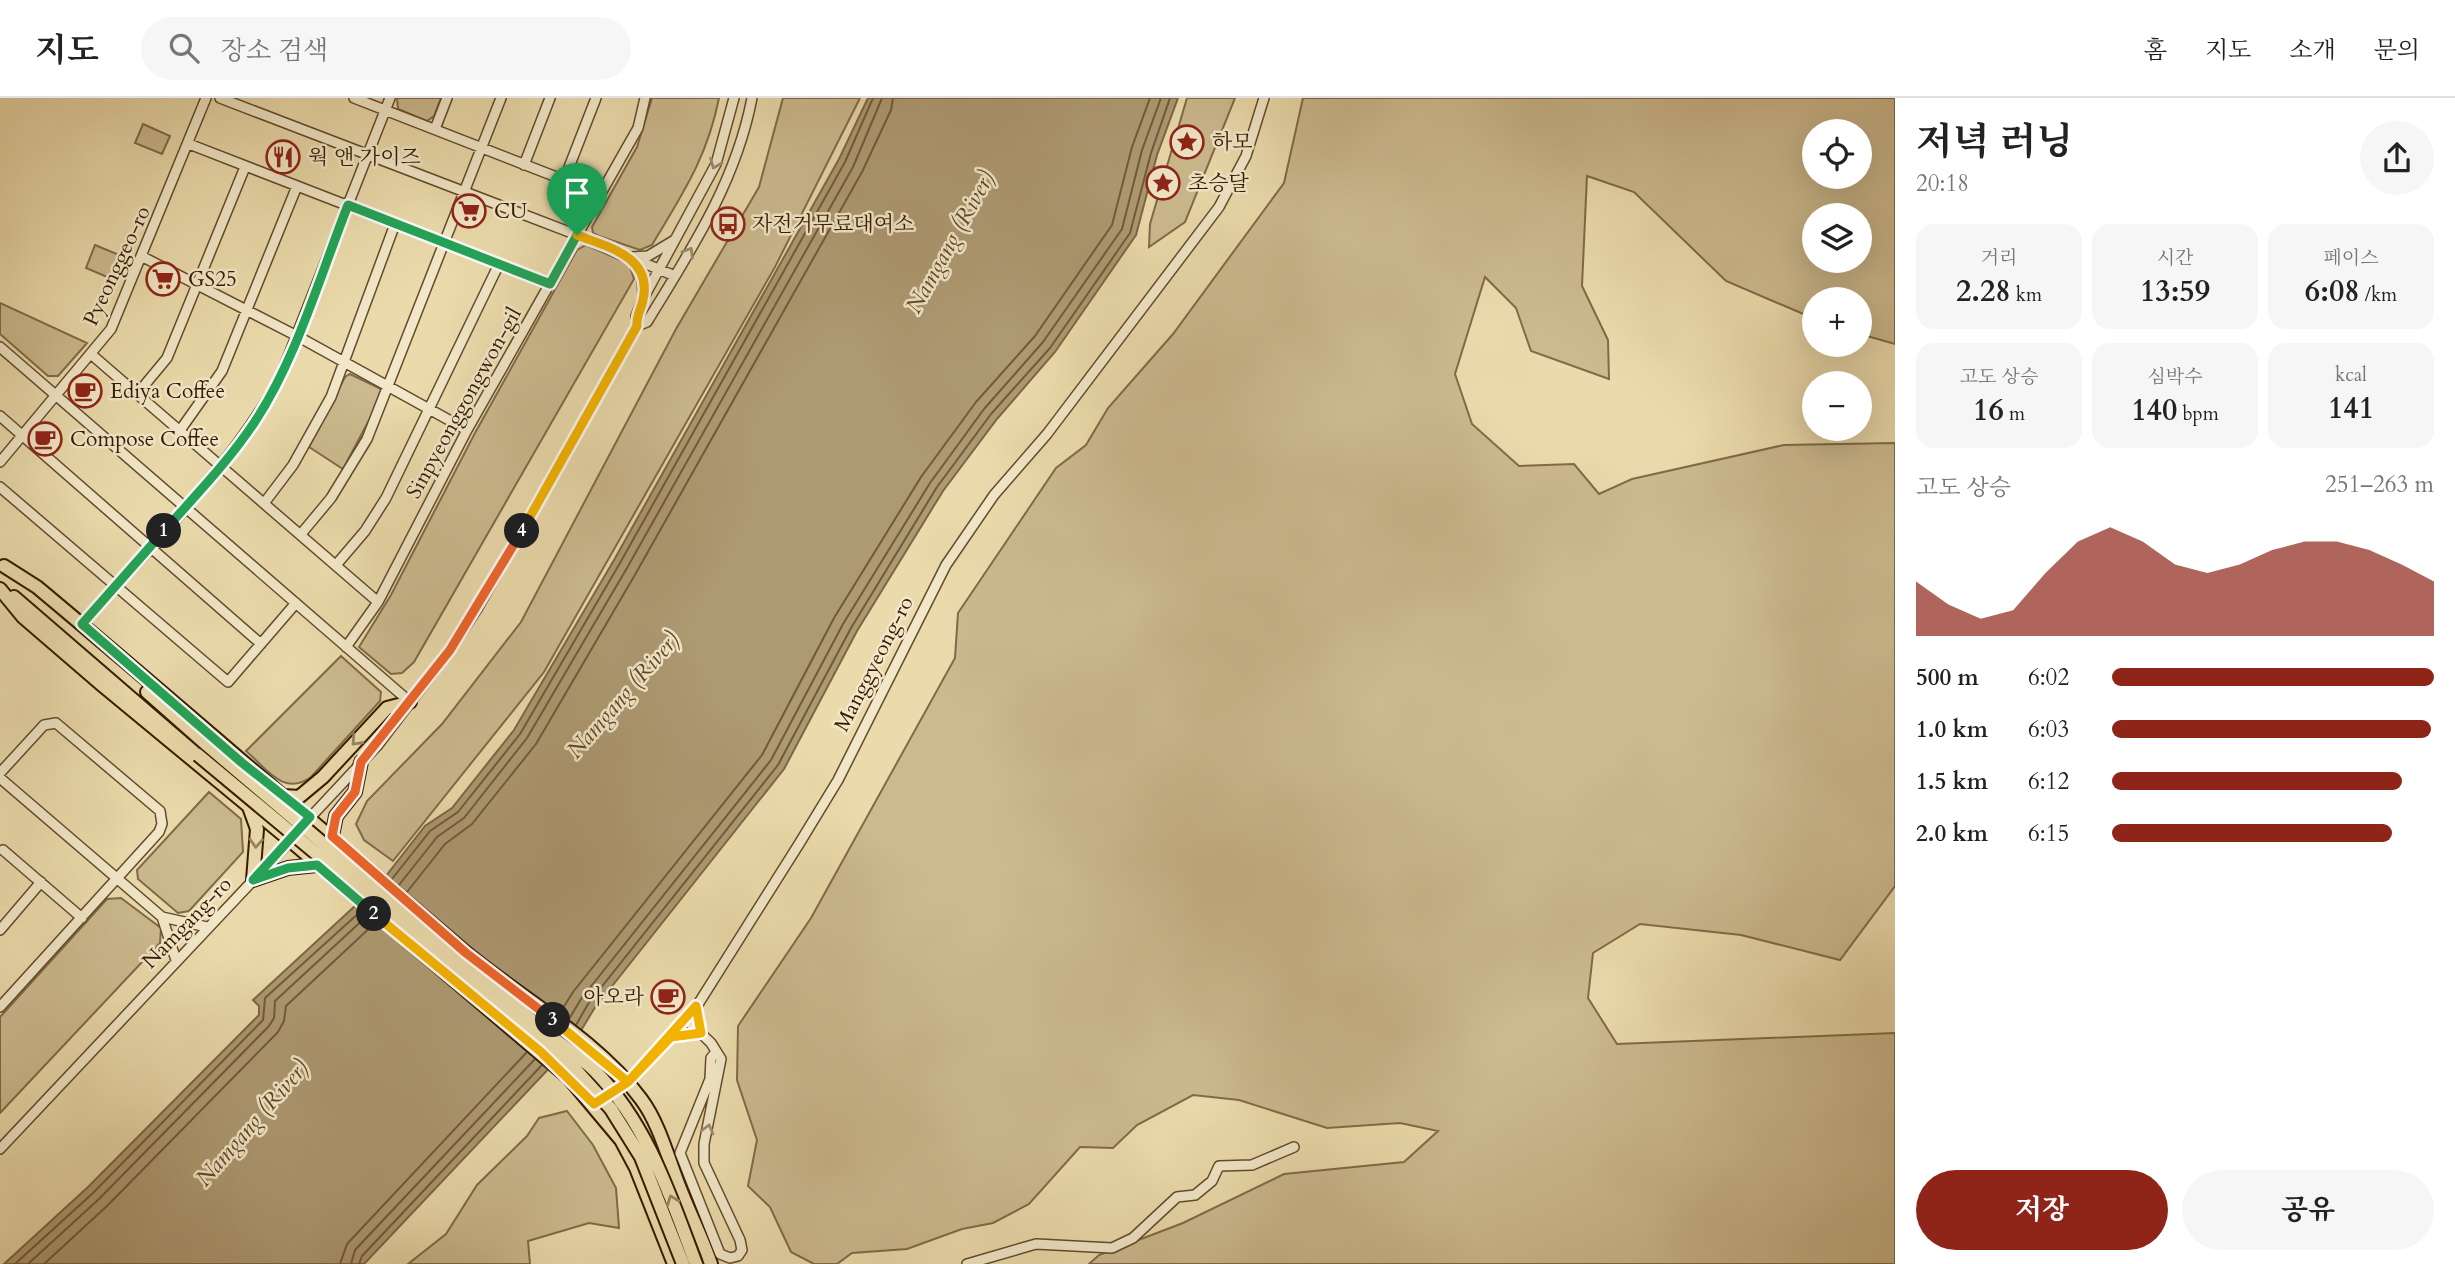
<!DOCTYPE html>
<html lang="ko">
<head>
<meta charset="utf-8">
<style>
	:root { --surface:#fff; --page:#f6f6f6; --text:#222; --muted:#767676; --line:#e0e0e0; --accent:#8f2418 }
	body { margin:0; font-family:Cardo,"Noto Serif KR",serif; background:var(--page); color:var(--text); height:100vh; display:flex; flex-direction:column; font-size:26px; white-space:nowrap }
	* { box-sizing:border-box; margin:0 }
	p { font-size:23px; color:var(--muted) }
	.icon { flex:none; width:38px; height:38px; fill:none; stroke:currentColor; stroke-width:2; stroke-linecap:round; stroke-linejoin:round }
	.map { position:relative; flex:1; overflow:hidden }
	.sheet { display:flex; flex-direction:column; background:var(--surface); width:560px }
	.sheet>* { flex:none }
	.controls { position:absolute; left:1802px; top:21px; display:grid; gap:14px }
	.controls a { display:grid; place-items:center; width:70px; height:70px; border-radius:50%; background:var(--surface); box-shadow:0 7px 28px #0002; font-size:35px }
	.pin { position:absolute; display:grid; place-items:center; width:60px; height:60px; color:#fff; margin:-72px -30px; border-radius:50% 50% 50% 0; rotate:-45deg; box-shadow:0 0 7px #0007 }
	.pin .icon { rotate:45deg }
	.km { position:absolute; width:35px; height:35px; margin:-18px; border-radius:50%; background:#222; color:#fff; font-size:19px; line-height:35px; text-align:center }
	.round { display:grid; place-items:center; flex:none; width:74px; height:74px; border-radius:37px; background:var(--page) }
	.head { display:flex; align-items:center; justify-content:space-between; height:119px; padding:0 21px }
	h1 { font-size:38px; font-weight:700; line-height:52px }
	.stats { display:grid; grid-template-columns:repeat(3,1fr); gap:10px; height:119px; padding:7px 21px }
	.stats div { display:grid; align-content:center; border-radius:18px; background:var(--page); text-align:center }
	.stats b { font-size:30px; font-weight:700 }
	.stats small { font-size:19px; font-weight:400 }
	.stats p { font-size:19px }
	.chart { height:196px; padding:14px 21px }
	.chart p { display:flex; justify-content:space-between }
	.chart svg { width:100%; height:126px; margin-top:7px; fill:var(--accent); opacity:.7 }
	.cta { display:flex; gap:14px; margin-top:auto; padding:14px 21px }
	.cta a { flex:1; height:80px; border-radius:42px; background:var(--accent); color:#fff; font-size:28px; font-weight:700; line-height:80px; text-align:center }
	.cta a+a { background:var(--page); color:var(--text) }
	ul { padding:0 21px; list-style:none; font-size:23px }
	li { display:grid; grid-template-columns:112px 84px 1fr; align-items:center; height:52px }
	li i { height:18px; border-radius:9px; background:var(--accent) }
	header { display:flex; align-items:center; gap:42px; box-sizing:border-box; height:98px; padding:0 35px; background:var(--surface); border-bottom:2px solid var(--line) }
	header strong { font-size:33px }
	nav { display:flex; gap:38px; margin-inline-start:auto; font-size:24px }
	.search { width:490px; height:63px; background:var(--page); display:flex; align-items:center; gap:18px; box-sizing:border-box; padding:0 24px; border-radius:38px; color:var(--muted); font-size:26px }
	main { display:flex; flex:1; min-height:0 }
	.map>svg:first-child { display:block }
</style>
</head>
<body>
<header>
<strong>지도</strong>
<div class="search"><svg class="icon" aria-label="search" viewBox="0 0 24 24"><circle cx="10" cy="10" r="6"/><path d="M15 15l6 6"/></svg>장소 검색</div>
<nav><a>홈</a><a>지도</a><a>소개</a><a>문의</a></nav>
</header>
<main>
<div class="map">
<svg width="1895" height="1166" viewBox="0 0 1895 1166">
	<rect width="100%" height="100%" fill="#ebdbac"/>
	<filter id="stains"><feTurbulence type="fractalNoise" baseFrequency=".00286" numOctaves="4"/><feColorMatrix values="0 0 0 0 .2 0 0 0 0 .09 0 0 0 0 .02 0 0 0 .5 -.17"/></filter>
	<radialGradient id="worn" r=".72"><stop offset=".6" stop-color="#630" stop-opacity="0"/><stop offset="1" stop-color="#630" stop-opacity=".3"/></radialGradient>
	<!-- green -->
	<path fill="#ccba8f" stroke="#806a48" stroke-width="2" fill-rule="evenodd" d="M397 0H441L434 18 427 23 398 11Z
		M652 0H719C707 60 683 95 652 147L640 152 599 138 593 135 592 129 637 49Z
		M783 0H860L775 169 544 574 393 763 364 742 356 726 367 703 442 626 521 524 676 231 759 89Z
		M1187 0H1235L1185 124 1149 149 1150 126Z
		M1303 0H1895V246L1860 236V201H1815V221L1726 183 1634 94 1587 78 1582 188 1608 242 1609 281 1531 253 1516 210 1485 179 1455 276 1472 326 1519 368 1574 366 1599 396 1632 381 1784 347 1895 345V788L1840 862 1741 837 1640 826 1593 855 1588 900 1617 946 1895 935V1166H1089L1099 1157 1183 1125 1284 1076 1404 1064 1438 1033 1400 1025 1327 1030 1239 1002 1193 997 1137 1027 1113 1050 1080 1049 1029 1106 993 1125 962 1131 907 1151 852 1155 837 1166H814L791 1154 770 1109 748 1088 757 1042 737 982 738 928 811 820 955 560 958 515 1056 370 1086 347 1108 310 1173 236 1284 85ZM1815 33H1860V79H1815ZM1815 117H1860V163H1815Z
		M143 26 170 38 162 56 135 45Z
		M95 147 124 159 114 182 86 170Z
		M586 147 629 166 634 181 414 564 402 575 391 576 359 549 391 497 475 335 577 152Z
		M0 205 87 245 58 278H48L0 236Z
		M350 276 381 291 382 298 343 371 309 349 345 279Z
		M341 558 381 594 380 603 311 679C284 699 267 671 246 653Z
		M209 694 241 721 243 754 189 813 178 815 138 781 137 772Z
		M121 800 161 830 160 845 0 1015V919L107 801Z
		M567 1013 593 1047 616 1090 619 1130 589 1125 528 1143 530 1166H408L446 1136 477 1087 527 1038 539 1020Z"/>
	<!-- water -->
	<path fill="#ad9972" stroke="#7d6644" stroke-width="2" d="M868 0H1178L1157 57 1136 137 1055 254 997 321 943 393 857 533 784 671 594 911 574 944 364 1166H4L88 1089 259 917V908L253 902 382 783 425 728 452 710 514 632 614 462 839 61Z"/>
	<g fill="none" stroke-linecap="round" stroke-linejoin="round">
		<!-- shore -->
		<path stroke="#715a39" stroke-width="2" d="M392 781 430 733 458 714 520 636 620 465 845 64 873 0
			M399 787 437 739 464 720 527 640 627 470 853 69 882 0
			M407 794 445 746 472 726 536 646 636 475 862 74 891 12 893 0
			M560 915 573 894 762 657 834 520 921 379 976 304 1035 238 1112 127 1132 49 1150 0
			M569 921 581 901 771 662 843 526 930 385 984 311 1043 244 1122 131 1142 52 1161 0
			M576 927 588 906 778 667 851 530 937 389 991 316 1050 250 1130 135 1151 55 1170 0
			M15 1166 93 1095 263 922 265 900 361 813
			M28 1166 99 1101 269 928 274 920 275 903 367 818
			M44 1166 107 1108 278 934 284 923 286 908 375 825
			M340 1166 347 1146 527 954
			M351 1166 355 1152 535 961
			M359 1166 362 1158 542 967"/>
		<defs>
			<path id="minor" d="M220 0 577 137 675 178
				M354 0 600 96
				M435 31 447 0
				M189 46 550 186
				M524 67 550 0
				M564 82 596 0
				M143 159 297 238 467 332
				M632 159 648 158 673 143
				M634 163 642 173 643 198
				M637 228 647 224C691 152 736 84 752 0
				M0 249 410 604
				M92 257 378 504
				M138 295 167 260 245 69
				M0 318 261 546
				M181 331 222 273 297 88
				M0 364 111 231 206 0
				M0 389 228 584 296 505
				M265 404 293 367 331 299 395 126
				M301 436 331 400 367 341 501 0
				M336 467 365 433 386 400 499 166
				M82 526C151 448 227 373 279 282L390 0
				M346 549 378 504 467 332 626 51 638 30 645 0
				M0 675 44 627 56 625 160 713 162 726 159 734 0 909
				M0 680 162 819 207 829
				M307 723 377 648 450 552 477 511 637 228 636 218 643 201 716 66 734 0
				M3 752 82 820
				M162 819 176 862
				M0 832 41 784
				M687 922 711 945 721 961 704 1046V1065L740 1142 742 1152 738 1158 730 1160 720 1156 680 1055 710 981 711 960 716 954
				M671 938 701 935 696 908
				M628 984 690 919 799 746 838 682 946 467 994 397 1047 336 1219 109 1246 58 1264 0
				M0 1051 294 739
				M967 1166 1036 1146 1112 1150 1133 1140 1177 1099 1195 1097 1212 1083 1219 1068 1252 1067 1294 1049"/>
			<path id="major" d="M4 468 37 489C181 609 321 732 463 852 520 900 597 941 641 1001 659 1025 668 1060 679 1088 689 1114 702 1140 711 1166
				M0 491 23 519 102 587 291 743 569 980 621 1042 636 1070 674 1166
				M14 499 196 656
				M147 594 207 647
				M284 698 299 699 323 679 387 610 410 604
				M249 709 257 731 253 782 288 770 317 767
				M332 738 336 718 355 694 361 664"/>
		</defs>
		<!-- minor casing -->
		<use href="#minor" stroke="#624a2b" stroke-width="12"/>
		<!-- major casing -->
		<use href="#major" stroke="#351a00" stroke-width="16"/>
		<!-- minor -->
		<use href="#minor" stroke="#f2e8c9" stroke-width="9"/>
		<!-- major -->
		<use href="#major" stroke="#ebdbac" stroke-width="12"/>
		<defs>
			<path id="major-bridge" d="M207 647 549 937C564 949 582 960 595 973 648 1027 670 1097 696 1166
				M198 657 574 970 611 1011 641 1059 683 1166"/>
		</defs>
		<!-- major-bridge casing -->
		<use href="#major-bridge" stroke="#351a00" stroke-width="16" stroke-linecap="butt"/>
		<!-- major-bridge -->
		<use href="#major-bridge" stroke="#ebdbac" stroke-width="12"/>
	</g>
	<!-- one-way arrows -->
	<defs><path id="oneway-chevron" d="M-2-3.5L2.5 0L-2 3.5" fill="none" stroke-width="1.6" stroke-linecap="round" stroke-linejoin="round" transform="scale(1.75)"/></defs>
	<g stroke="#9d8b6f">
		<use href="#oneway-chevron" transform="translate(715 66) rotate(112)"/>
		<use href="#oneway-chevron" transform="translate(689 154) rotate(-59)"/>
		<use href="#oneway-chevron" transform="translate(708 1031) rotate(-75)"/>
	</g>
	<g stroke="#99845f">
		<use href="#oneway-chevron" transform="translate(356 643) rotate(133)"/>
		<use href="#oneway-chevron" transform="translate(256 745) rotate(93)"/>
		<use href="#oneway-chevron" transform="translate(672 1102) rotate(-111)"/>
	</g>
	<g fill="none" stroke-linecap="round" stroke-linejoin="round">
		<defs>
			<path id="split-1" d="M164 433C195 398 228 364 254 325 296 262 320 178 348 107L550 186 577 137"/>
			<path id="split-2" d="M164 433 82 526 241 664 310 719 253 782 288 770 317 767 374 816"/>
			<path id="split-3" d="M374 816 541 954 594 1006 628 984 671 939 701 935 696 908 628 984 553 922"/>
			<path id="split-4" d="M522 433 450 552 361 664 355 694 336 718 332 738 466 855 553 922"/>
			<path id="split-5" d="M522 433 637 228C636 217 641 212 643 202 653 158 607 149 577 137"/>
		</defs>
		<!-- split-1 casing -->
		<use href="#split-1" stroke="#fff" stroke-width="14"/>
		<!-- split-2 casing -->
		<use href="#split-2" stroke="#fff" stroke-width="14"/>
		<!-- split-3 casing -->
		<use href="#split-3" stroke="#fff" stroke-width="14"/>
		<!-- split-4 casing -->
		<use href="#split-4" stroke="#fff" stroke-width="14"/>
		<!-- split-5 casing -->
		<use href="#split-5" stroke="#fff" stroke-width="14"/>
		<!-- split-1 -->
		<use href="#split-1" stroke="#22a559" stroke-width="9"/>
		<!-- split-2 -->
		<use href="#split-2" stroke="#22a559" stroke-width="9"/>
		<!-- split-3 -->
		<use href="#split-3" stroke="#f5b400" stroke-width="9"/>
		<!-- split-4 -->
		<use href="#split-4" stroke="#f0652b" stroke-width="9"/>
		<!-- split-5 -->
		<use href="#split-5" stroke="#f5b400" stroke-width="9"/>
	</g>
	<!-- icons -->
	<defs>
		<symbol id="sight-ring" viewBox="-11 -11 22 22"><circle r="9.5" fill="#f2e8c9" stroke="#8f2418" stroke-width="1.5"/><path d="M0-6L1.8-2.2L6-1.7L2.9 1.2L3.7 5.4L0 3.3L-3.7 5.4L-2.9 1.2L-6-1.7L-1.8-2.2Z" fill="#8f2418"/></symbol>
		<symbol id="restaurant-ring" viewBox="-11 -11 22 22"><circle r="9.5" fill="#f2e8c9" stroke="#8f2418" stroke-width="1.5"/><path d="M-5-6h1v4h1v-4h1v4h1v-4h1v5L-1.5 .5V6h-2V.5L-5-1ZM5-6V6H3V1.5H1.5Q1.5-4 5-6Z" fill="#8f2418"/></symbol>
		<symbol id="supermarket-ring" viewBox="-11 -11 22 22"><circle r="9.5" fill="#f2e8c9" stroke="#8f2418" stroke-width="1.5"/><path d="M-6-5.5h2.5l.6 2H6L4.5 2H-2.5L-4.4-4H-6ZM-1.5 3.2a1.3 1.3 0 1 0 .1 0ZM3 3.2a1.3 1.3 0 1 0 .1 0Z" fill="#8f2418"/></symbol>
		<symbol id="bus-ring" viewBox="-11 -11 22 22"><circle r="9.5" fill="#f2e8c9" stroke="#8f2418" stroke-width="1.5"/><path d="M-5-6H5V4H4V6H2V4H-2V6H-4V4H-5ZM-3.5-4V0h7V-4ZM-3.5 1.2v1.5H-2V1.2ZM2 1.2v1.5H3.5V1.2Z" fill="#8f2418"/></symbol>
		<symbol id="cafe-ring" viewBox="-11 -11 22 22"><circle r="9.5" fill="#f2e8c9" stroke="#8f2418" stroke-width="1.5"/><path d="M-5.5-4.5H6V0H3Q3 3.5 0 3.5H-2.5Q-5.5 3.5-5.5 0ZM3-3.2v2h1.7v-2ZM-6 4.5H4V6H-6Z" fill="#8f2418"/></symbol>
	</defs>
	<g fill-rule="evenodd">
		<use href="#sight-ring" x="1168" y="25" width="38" height="38"/>
		<use href="#restaurant-ring" x="264" y="40" width="38" height="38"/>
		<use href="#sight-ring" x="1144" y="66" width="38" height="38"/>
		<use href="#supermarket-ring" x="450" y="94" width="38" height="38"/>
		<use href="#bus-ring" x="709" y="107" width="38" height="38"/>
		<use href="#supermarket-ring" x="144" y="162" width="38" height="38"/>
		<use href="#cafe-ring" x="66" y="274" width="38" height="38"/>
		<use href="#cafe-ring" x="26" y="322" width="38" height="38"/>
		<use href="#cafe-ring" x="649" y="880" width="38" height="38"/>
	</g>
	<g text-anchor="middle" dominant-baseline="central" stroke-width="5" stroke-linejoin="round" paint-order="stroke">
		<!-- poi labels -->
		<g font-size="21" fill="#351a00" stroke="#f2e8c9" text-anchor="start">
			<text x="1212" y="44">하모</text>
			<text x="308" y="59">웍 앤 가이즈</text>
			<text x="1188" y="85">초승달</text>
			<text x="494" y="113">CU</text>
			<text x="752" y="126">자전거무료대여소</text>
			<text x="188" y="181">GS25</text>
			<text x="110" y="293">Ediya Coffee</text>
			<text x="70" y="341">Compose Coffee</text>
			<text x="644" y="899" text-anchor="end">아오라</text>
		</g>
		<!-- street labels -->
		<g font-size="21" fill="#351a00" stroke="#f2e8c9">
			<text transform="translate(117 168) rotate(-65)">Pyeonggeo-ro</text>
			<text transform="translate(464 305) rotate(-61)">Sinpyeonggongwon-gil</text>
			<text transform="translate(874 566) rotate(-63)">Manggyeong-ro</text>
			<text transform="translate(187 825) rotate(-46)">Namgang-ro</text>
		</g>
		<!-- water labels -->
		<g font-size="23" font-style="italic" fill="#5f4628" stroke="#f2e8c9">
			<text transform="translate(950 144) rotate(-61)">Namgang (River)</text>
			<text transform="translate(623 597) rotate(-49)">Namgang (River)</text>
			<text transform="translate(252 1025) rotate(-49)">Namgang (River)</text>
		</g>
	</g>
	<rect width="100%" height="100%" filter="url(#stains)"/>
	<rect width="100%" height="100%" fill="url(#worn)"/>
</svg>
<div class="controls">
<a><svg class="icon" aria-label="locate" viewBox="0 0 24 24"><circle cx="12" cy="12" r="6"/><path d="M12 2v4M12 18v4M2 12h4M18 12h4"/></svg></a>
<a><svg class="icon" aria-label="layers" viewBox="0 0 24 24"><path d="M12 4l9 5-9 5-9-5zM3 14l9 5 9-5"/></svg></a>
<a>+</a>
<a>−</a>
</div>
<div class="pin" style="left:577px;top:137px;background:#1e9e55"><svg class="icon" aria-label="arrive" viewBox="0 0 24 24"><path d="M6 21V4h12l-3 4 3 4H6"/></svg></div>
<b class="km" style="left:164px;top:433px">1</b>
<b class="km" style="left:374px;top:816px">2</b>
<b class="km" style="left:553px;top:922px">3</b>
<b class="km" style="left:522px;top:433px">4</b>
</div>
<section class="sheet">
<div class="head"><div><h1>저녁 러닝</h1><p>20:18</p></div><a class="round"><svg class="icon" aria-label="share" viewBox="0 0 24 24"><path d="M12 15V3M7 8l5-5 5 5M5 13v7h14v-7"/></svg></a></div>
<div class="stats">
<div><p>거리</p><b>2.28<small> km</small></b></div>
<div><p>시간</p><b>13:59</b></div>
<div><p>페이스</p><b>6:08<small> /km</small></b></div>
</div>
<div class="stats">
<div><p>고도 상승</p><b>16<small> m</small></b></div>
<div><p>심박수</p><b>140<small> bpm</small></b></div>
<div><p>kcal</p><b>141</b></div>
</div>
<div class="chart"><p><span>고도 상승</span>251–263 m</p>
<svg viewBox="0 0 160 44" preserveAspectRatio="none"><path d="M0 44V25L10 33L20 38L30 35L40 22L50 11L60 6L70 11L80 19L90 22L100 19L110 14L120 11L130 11L140 14L150 19L160 25V44z"/></svg>
</div>
<ul>
<li><b>500 m</b>6:02<i style="width:100%"></i></li>
<li><b>1.0 km</b>6:03<i style="width:99%"></i></li>
<li><b>1.5 km</b>6:12<i style="width:90%"></i></li>
<li><b>2.0 km</b>6:15<i style="width:87%"></i></li>
</ul>
<div class="cta"><a>저장</a><a>공유</a></div>
</section>
</main>
</body>
</html>
